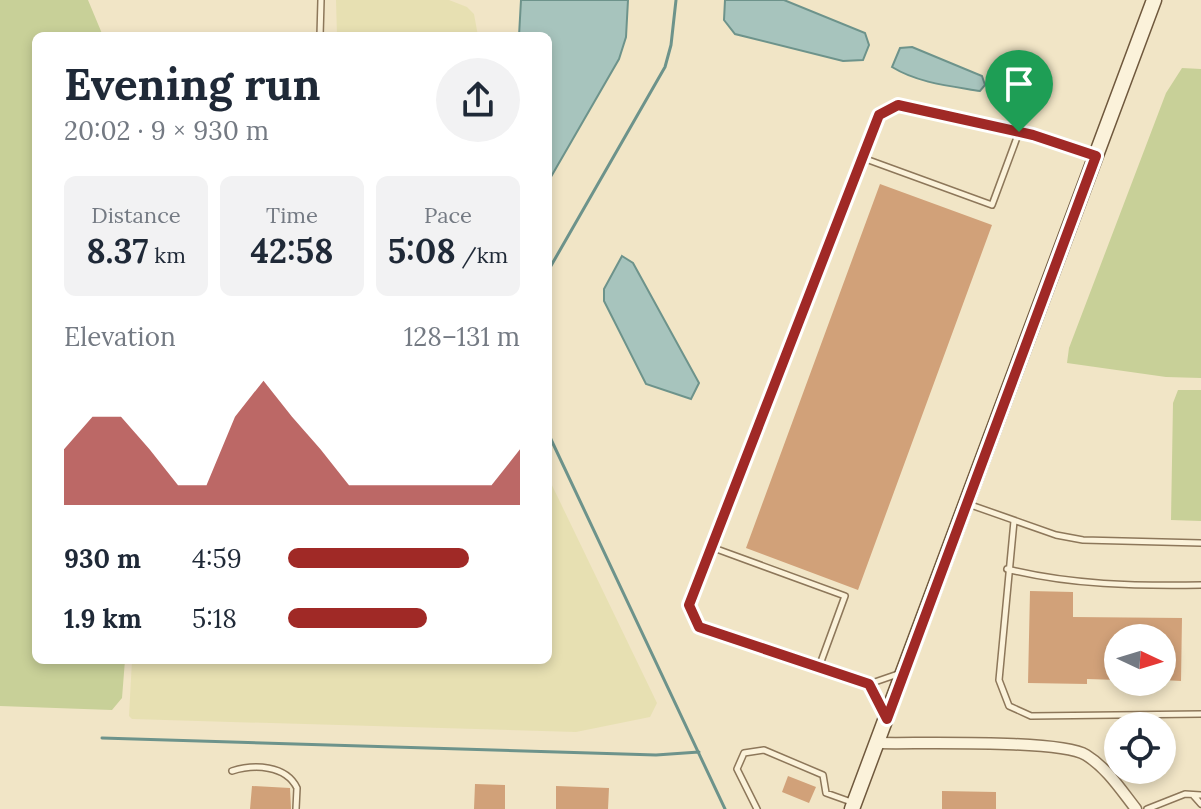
<!DOCTYPE html>
<html lang="en">
<head>
<meta charset="utf-8">
<style>
	:root { --surface:#fff; --page:#f2f2f3; --text:#1f2937; --muted:#747a83; --accent:#a02926 }
	body { margin:0; font-family:Lora,serif; background:var(--page); color:var(--text); height:100vh; display:flex; flex-direction:column; font-size:30px; white-space:nowrap }
	* { box-sizing:border-box; margin:0 }
	p { font-size:26px; color:var(--muted) }
	.icon { flex:none; width:44px; height:44px; fill:none; stroke:currentColor; stroke-width:2; stroke-linecap:round; stroke-linejoin:round }
	.map { position:relative; flex:1; overflow:hidden }
	.details { position:absolute; left:32px; top:32px; width:520px; height:632px; display:flex; flex-direction:column; background:var(--surface); border-radius:12px; box-shadow:0 4px 12px #0003 }
	.details>* { flex:none }
	.needle { width:52px; rotate:94deg }
	.tools { position:absolute; left:1104px; top:624px; display:grid; gap:16px }
	.tools a { display:grid; place-items:center; width:72px; height:72px; border-radius:50%; background:var(--surface); box-shadow:0 4px 12px #0003; font-size:40px }
	.pin { position:absolute; display:grid; place-items:center; width:68px; height:68px; color:#fff; margin:-82px -34px; border-radius:50% 50% 50% 0; rotate:-45deg; box-shadow:0 0 8px #0007 }
	.pin .icon { rotate:45deg }
	.round { display:grid; place-items:center; flex:none; width:84px; height:84px; border-radius:42px; background:var(--page) }
	.overview { display:flex; align-items:center; justify-content:space-between; height:136px; padding:0 32px }
	h1 { font-size:44px; font-weight:800; line-height:60px }
	.metrics { display:grid; grid-template-columns:repeat(3,1fr); gap:12px; height:136px; padding:8px 32px }
	.metrics div { display:grid; align-content:center; border-radius:12px; background:var(--page); text-align:center }
	.metrics b { font-size:34px; font-weight:800 }
	.metrics small { font-size:22px; font-weight:400 }
	.metrics p { font-size:22px }
	.chart { height:224px; padding:16px 32px }
	.chart p { display:flex; justify-content:space-between }
	.chart svg { width:100%; height:144px; margin-top:8px; fill:var(--accent); opacity:.7 }
	ul { padding:0 32px; list-style:none; font-size:26px }
	li { display:grid; grid-template-columns:128px 96px 1fr; align-items:center; height:60px }
	li i { height:20px; border-radius:10px; background:var(--accent) }
	.map>svg:first-child { display:block }
</style>
</head>
<body>
<div class="map">
<svg width="1201" height="809" viewBox="0 0 1201 809">
	<rect width="100%" height="100%" fill="#f1e5c6"/>
	<!-- farmland -->
	<path fill="#e7e0b2" d="M336 0H449L467 7 474 14 478 36H337Z
		M548 477 657 703 650 717 576 732 132 719 129 716 132 660H548Z"/>
	<!-- green -->
	<path fill="#c8d098" d="M0 0H88L103 36H36V660H125L122 698 112 710 0 706Z
		M1182 68 1201 69V378L1166 377 1067 363 1069 348 1166 93Z
		M1178 390H1201V521L1171 520 1173 403Z"/>
	<!-- water -->
	<path fill="#a7c4bd" stroke="#6d938b" stroke-width="2" d="M521 0H628L626 37 619 59 548 182V36H519Z
		M725 0H784L865 33 869 45 863 60 843 61 735 34 724 20Z
		M912 47 982 76 985 85 980 91C950 86 918 83 892 67L900 48Z
		M622 256 633 263 699 383 691 399 646 384 604 301V289Z"/>
	<g fill="none" stroke-linecap="round" stroke-linejoin="round">
		<!-- stream -->
		<path stroke="#6d938b" stroke-width="3" d="M548 271 665 67 671 45 676 0
			M548 433 725 809
			M102 738 656 755 699 752"/>
	</g>
	<!-- building -->
	<path fill="#d1a179" d="M880 184 992 225 858 590 746 548Z
		M1030 591 1073 592V617L1182 618 1181 681 1162 680V638H1118V680L1087 679V684L1028 683Z
		M788 776 816 787 809 803 782 792Z
		M475 784 505 785V809H474Z
		M252 786 290 788 291 809H250Z
		M556 786 609 788 608 809H556Z
		M942 791 996 792V809H942Z"/>
	<g fill="none" stroke-linecap="round" stroke-linejoin="round">
		<defs>
			<path id="service" d="M320 36 321 0
				M863 158 992 205 1019 132
				M968 504 1056 535 1083 540 1201 543
				M1014 521 999 680 1009 706 1031 716 1201 714
				M711 547 845 596 819 667
				M1007 569C1071 585 1136 586 1201 585
				M898 674 869 684 699 627 689 605 879 115 898 105 1033 135 1095 156
				M869 684 885 715
				M232 771C254 764 286 765 297 788L296 809
				M1193 795 1201 804
				M757 809 737 769 744 753 764 750 823 775 826 793 854 803
				M1147 809 1185 794 1201 795"/>
			<path id="minor" d="M878 743C916 744 1060 739 1086 755 1107 768 1121 790 1136 809"/>
			<path id="secondary" d="M852 809 1154 0"/>
		</defs>
		<!-- service casing -->
		<use href="#service" stroke="#8d775a" stroke-width="8"/>
		<!-- minor casing -->
		<use href="#minor" stroke="#8d775a" stroke-width="13"/>
		<!-- secondary casing -->
		<use href="#secondary" stroke="#6f583d" stroke-width="17"/>
		<!-- service -->
		<use href="#service" stroke="#fbf2da" stroke-width="5"/>
		<!-- minor -->
		<use href="#minor" stroke="#fbf2da" stroke-width="10"/>
		<!-- secondary -->
		<use href="#secondary" stroke="#fbf2da" stroke-width="14"/>
	</g>
	<g fill="none" stroke-linecap="round" stroke-linejoin="round">
		<defs>
			<path id="route" d="M898 105 1033 135 1096 156 887 719 869 684 699 627 689 605 879 115Z"/>
		</defs>
		<!-- route casing -->
		<use href="#route" stroke="#fff" stroke-width="16"/>
		<!-- route -->
		<use href="#route" stroke="#a02926" stroke-width="10"/>
	</g>
</svg>
<div class="tools">
<a><svg class="needle" viewBox="-14 -14 28 28"><path d="M0-13l5 13h-10z" fill="#e53935"/><path d="M0 13l5-13h-10z" fill="#747a83"/></svg></a>
<a><svg class="icon" aria-label="locate" viewBox="0 0 24 24"><circle cx="12" cy="12" r="6"/><path d="M12 2v4M12 18v4M2 12h4M18 12h4"/></svg></a>
</div>
<div class="pin" style="left:1019px;top:132px;background:#1e9e55"><svg class="icon" aria-label="arrive" viewBox="0 0 24 24"><path d="M6 21V4h12l-3 4 3 4H6"/></svg></div>
<section class="details">
<div class="overview"><div><h1>Evening run</h1><p>20:02 · 9 × 930 m</p></div><a class="round"><svg class="icon" aria-label="share" viewBox="0 0 24 24"><path d="M12 15V3M7 8l5-5 5 5M5 13v7h14v-7"/></svg></a></div>
<div class="metrics">
<div><p>Distance</p><b>8.37<small> km</small></b></div>
<div><p>Time</p><b>42:58</b></div>
<div><p>Pace</p><b>5:08<small> /km</small></b></div>
</div>
<div class="chart"><p><span>Elevation</span>128–131 m</p>
<svg viewBox="0 0 160 44" preserveAspectRatio="none"><path d="M0 44V27L10 17L20 17L30 27L40 38L50 38L60 17L70 6L80 17L90 27L100 38L110 38L120 38L130 38L140 38L150 38L160 27V44z"/></svg>
</div>
<ul>
<li><b>930 m</b>4:59<i style="width:78%"></i></li>
<li><b>1.9 km</b>5:18<i style="width:60%"></i></li>
</ul>
</section>
</div>
</body>
</html>
